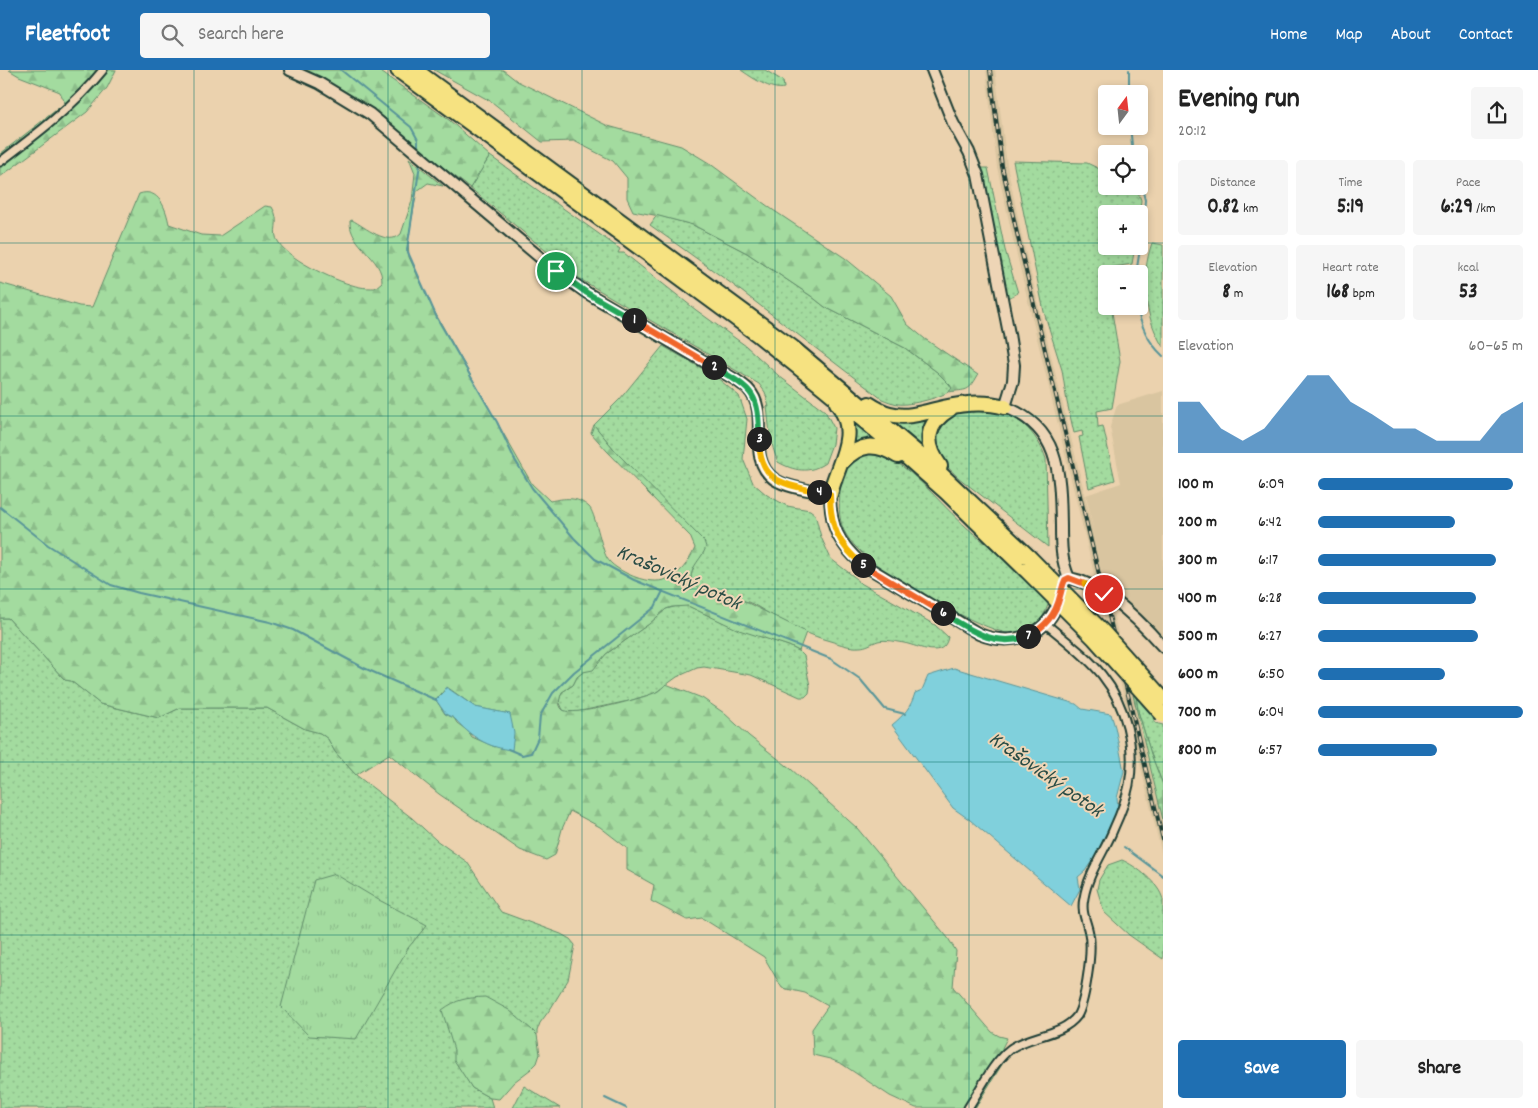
<!DOCTYPE html>
<html lang="en">
<head>
<meta charset="utf-8">
<style>
	:root { --surface:#fff; --page:#f6f6f6; --text:#222; --muted:#767676; --accent:#1f6fb2 }
	body { margin:0; font-family:Dekko,sans-serif; background:var(--page); color:var(--text); height:100vh; display:flex; flex-direction:column; font-size:19px; white-space:nowrap }
	* { box-sizing:border-box; margin:0 }
	p { font-size:16px; color:var(--muted) }
	.icon { flex:none; width:28px; height:28px; fill:none; stroke:currentColor; stroke-width:2; stroke-linecap:round; stroke-linejoin:round }
	.map { position:relative; flex:1; overflow:hidden }
	.sheet { display:flex; flex-direction:column; background:var(--surface); width:375px }
	.sheet>* { flex:none }
	.needle { width:32px; rotate:15deg }
	.buttons { position:absolute; left:1098px; top:15px; display:grid; gap:10px }
	.buttons a { display:grid; place-items:center; width:50px; height:50px; border-radius:5px; background:var(--surface); box-shadow:0 2px 8px #0003; font-size:25px }
	.pin { position:absolute; display:grid; place-items:center; width:42px; height:42px; color:#fff; margin:-21px; border:2px solid #fff; border-radius:50%; box-shadow:0 1px 5px #0007 }
	.km { position:absolute; width:25px; height:25px; margin:-12px; border-radius:50%; background:#222; color:#fff; font-size:14px; line-height:25px; text-align:center }
	.round { display:grid; place-items:center; flex:none; width:52px; height:52px; border-radius:5px; background:var(--page) }
	.overview { display:flex; align-items:center; justify-content:space-between; height:85px; padding:0 15px }
	h1 { font-size:28px; font-weight:700; line-height:38px }
	.stats { display:grid; grid-template-columns:repeat(3,1fr); gap:8px; height:85px; padding:5px 15px }
	.stats div { display:grid; align-content:center; border-radius:5px; background:var(--page); text-align:center }
	.stats b { font-size:21px; font-weight:700 }
	.stats small { font-size:14px; font-weight:400 }
	.stats p { font-size:14px }
	.chart { height:140px; padding:10px 15px }
	.chart p { display:flex; justify-content:space-between }
	.chart svg { width:100%; height:90px; margin-top:5px; fill:var(--accent); opacity:.7 }
	.primary-button { display:flex; gap:10px; margin-top:auto; padding:10px 15px }
	.primary-button a { flex:1; height:58px; border-radius:5px; background:var(--accent); color:#fff; font-size:20px; font-weight:700; line-height:58px; text-align:center }
	.primary-button a+a { background:var(--page); color:var(--text) }
	ul { padding:0 15px; list-style:none; font-size:16px }
	li { display:grid; grid-template-columns:80px 60px 1fr; align-items:center; height:38px }
	li i { height:12px; border-radius:6px; background:var(--accent) }
	header { display:flex; align-items:center; gap:30px; box-sizing:border-box; height:70px; padding:0 25px; background:var(--accent); color:#fff }
	header strong { font-size:24px }
	nav { display:flex; gap:28px; margin-inline-start:auto; font-size:18px }
	.search { width:350px; height:45px; background:var(--page); display:flex; align-items:center; gap:12px; box-sizing:border-box; padding:0 18px; border-radius:5px; color:var(--muted); font-size:19px }
	main { display:flex; flex:1; min-height:0 }
	.map>svg:first-child { display:block }
</style>
</head>
<body>
<header>
<strong>Fleetfoot</strong>
<div class="search"><svg class="icon" aria-label="search" viewBox="0 0 24 24"><circle cx="10" cy="10" r="6"/><path d="M15 15l6 6"/></svg>Search here</div>
<nav><a>Home</a><a>Map</a><a>About</a><a>Contact</a></nav>
</header>
<main>
<div class="map">
<svg width="1163" height="1038" viewBox="0 0 1163 1038">
	<defs>
		<pattern id="grass-dots" width="8" height="8" patternUnits="userSpaceOnUse" patternTransform="scale(1.25)"><rect width="8" height="8" fill="#a3db9f"/><path d="M2 2h.1M6 6h.1" fill="none" stroke="#8cbd8a" stroke-width="1.8" stroke-linecap="round"/></pattern>
		<pattern id="forest-firs" width="22" height="20" patternUnits="userSpaceOnUse" patternTransform="scale(1.25)"><rect width="22" height="20" fill="#a3db9f"/><path d="M5 1l3.5 6h-7zM16 11l3.5 6h-7z" fill="#8cbd8a"/></pattern>
		<pattern id="park-tufts" width="24" height="20" patternUnits="userSpaceOnUse" patternTransform="scale(1.25)"><rect width="24" height="20" fill="#a3db9f"/><path d="M3 7l-1-3M5 7V3M7 7l1-3M15 17l-1-3M17 17v-4M19 17l1-3" fill="none" stroke="#8cbd8a"/></pattern>
	</defs>
	<rect width="100%" height="100%" fill="#ebd2ae"/>
	<filter id="ink" filterUnits="userSpaceOnUse"><feTurbulence type="fractalNoise" baseFrequency=".02" numOctaves="2"/><feDisplacementMap in="SourceGraphic" scale="10" xChannelSelector="R" yChannelSelector="G"/><feConvolveMatrix kernelMatrix="1 2 1 2 8 2 1 2 1" color-interpolation-filters="sRGB"/></filter>
	<g filter="url(#ink)">
		<!-- built -->
		<path fill="#d9c5a0" d="M986 0H995L1007 95 1022 167 1094 462 1086 425 1121 413 1110 357 1117 335 1163 321V572L1107 518 1163 750V789L1013 169 997 97Z"/>
		<!-- grass -->
		<path fill="url(#grass-dots)" stroke="#618c6a" d="M741 0H765L783 11 784 18C771 21 751 7 741 0Z
			M490 86 620 179 618 183H624L696 240 746 276 779 306 825 341 834 358 832 374 825 393C809 404 794 401 778 392 770 374 769 355 767 336L769 337 765 322 759 314 580 209 470 118Z
			M1013 91 1087 93 1106 102V116H1136L1141 130 1139 150V144H1106V176H1135L1132 194 1107 198 1106 236H1111L1120 291 1112 338 1097 341 1098 357 1103 356 1115 410 1089 418 1079 367 1083 366 1082 361 1074 363 1067 332 1062 300 1044 242Z
			M981 98H988L1005 180 1018 223 1010 227H1006L981 103Z
			M657 145 693 155 747 183 811 226 825 237 905 278 937 302 950 315 952 319C945 327 908 336 898 334 892 333 887 331 882 329L732 214 650 155Z
			M1152 173 1163 175V277C1144 246 1140 207 1152 173Z
			M663 276 715 306 739 326 747 349 743 389 753 413 767 425 787 436 810 440 815 444 821 467 831 489 857 509V511L935 555 948 567C944 590 919 576 904 573 897 572 885 569 878 571 872 573 866 577 860 577 850 578 840 574 830 571 811 566 792 556 775 547 765 542 755 534 745 531 730 527 697 528 691 508 688 499 699 489 704 482L618 384 594 355 620 329Z
			M973 339C978 339 984 338 989 339 1016 341 1038 364 1046 389L1048 477 959 408C943 394 930 378 939 357 941 352 945 348 950 346 957 342 966 341 973 339Z
			M939 342 928 386 883 347Z
			M847 343 885 375 846 383Z
			M868 383C874 383 882 383 887 386 920 405 944 439 973 463 994 481 1038 510 1048 535 1043 549 1032 564 1016 564 991 566 902 514 880 497 868 489 855 478 847 466 838 452 839 438 840 422 841 412 842 396 850 390 855 387 863 385 868 383Z
			M682 535 688 536 739 559 789 576 799 581 804 586 810 616 809 623 805 627H800L751 605 704 597 697 598 677 607 655 623 629 631 571 643 563 640 559 631 562 622 573 615 577 607 583 602 593 599 606 584 649 554 666 539Z
			M0 548H8L65 610 71 611 100 634 159 648 180 638H267L305 659 320 663 328 669 335 682 356 705 412 748 436 770 467 792 501 842 561 864 570 869 575 875 568 910 551 938 540 953 537 961V965L532 960 454 980 455 990 472 1018 490 1028 493 1038H0Z
			M1136 626 1151 642 1155 653 1163 655V715L1151 684 1138 641Z
			M1122 790C1136 796 1160 814 1163 830 1163 846 1163 871 1163 889L1129 865 1104 842 1097 819 1099 810 1108 795Z
			M524 1016 560 1038H513Z"/>
		<!-- forest -->
		<path fill="url(#forest-firs)" stroke="#618c6a" fill-rule="evenodd" d="M9 0H116L107 18 87 42 0 107V84L65 33 60 22 19 6Z
			M301 0H378L449 50 490 86 470 118 344 21Z
			M434 0H503L517 11 608 56 681 76 709 93 773 140 845 188 891 226 907 254 925 269 978 305C968 323 967 319 949 322L952 318 950 315 937 302 905 278 825 237 811 226 747 183 693 155 659 146 633 141 627 128V108L613 91 574 71 542 72 492 32Z
			M409 88 443 116 428 113 417 121 408 170 409 187 434 241 532 414 550 431C565 428 577 426 589 437 595 442 601 478 607 488 611 495 620 500 628 504 660 519 681 510 695 478L690 466 607 381 591 363 594 355 618 384 704 471 706 477C702 489 691 495 691 509L701 520 713 526 744 531 806 562 799 581 789 576 739 560 688 536 672 537 666 539 649 554 606 584 593 600 583 602 577 607 573 615 562 622C560 627 557 635 563 640 573 647 640 629 654 623 658 622 662 618 666 614L702 628 724 643 749 666 791 699 857 758 948 868 956 881 953 917 992 962 999 966 1007 968 1002 978 1006 988 975 1038H916L890 1026 842 994 830 989 813 985 812 959 828 936 805 923 782 918 764 887 702 848 687 850 651 831 654 815 627 800V778L600 757 570 741 562 759 555 785 546 790 520 780 439 724 389 684 356 705 335 682 328 669 320 663 305 659 267 638H180L159 648 100 634 71 611 65 610 8 548H0V213L79 236 92 237 139 124C159 117 166 139 169 154L201 165 220 166 265 136 272 137C282 153 270 161 279 173 291 191 339 213 360 217 365 218 370 218 375 218L382 212C383 187 349 176 350 151L352 150C365 157 388 177 401 164L412 131 415 103ZM447 617 475 637 510 644 495 677 472 667 468 661 457 653 454 648 445 644 436 630Z
			M1133 625 1136 626 1138 641 1151 684 1163 715V750Z
			M485 927 509 940 532 960 537 965 540 984 537 993 531 999 514 1012 499 1029 490 1028 472 1018 454 990V980L442 940C457 929 466 928 485 927Z"/>
		<!-- park -->
		<path fill="url(#park-tufts)" stroke="#618c6a" d="M335 804 377 829 427 855 408 878 356 969 309 966 281 937 314 810Z"/>
		<!-- water -->
		<path fill="#80d0dc" stroke="#599599" d="M954 598 1076 634 1082 639 1111 644 1115 657 1124 701 1117 728 1118 739 1096 785 1085 801 1078 807 1080 819 1071 836 970 750 953 738 892 655C904 645 911 637 915 623L922 620 928 606Z
			M446 617 475 637 510 644 514 663 512 680C488 678 470 666 455 649 452 646 447 646 445 643 442 639 439 634 436 630L443 623Z"/>
		<g fill="none" stroke-linecap="round" stroke-linejoin="round">
			<!-- stream -->
			<path stroke="#599599" stroke-width="2" d="M341 0 411 57 418 70V76
				M1129 0V24
				M1130 56 1133 84
				M420 94 407 180 437 248 497 352 515 390 532 418 574 468 595 489 634 510 831 589 860 609 885 639 905 644
				M1136 204 1142 166 1145 130 1139 106
				M1136 236C1142 257 1147 271 1163 286
				M0 437 48 475 111 515 139 523 270 552 293 560 364 598 436 630
				M508 679 522 685 531 683 538 668 540 646 553 623 574 602 655 537 663 521
				M1124 777 1163 806
				M605 1028 626 1038"/>
			<defs>
				<path id="street" d="M0 92C37 64 74 36 103 0
					M968 1038C980 1020 993 992 1010 979 1029 965 1062 966 1077 946 1085 933 1091 888 1090 872 1090 855 1080 846 1084 828 1088 803 1105 781 1114 758 1120 745 1126 730 1129 715 1136 677 1126 635 1102 605 1086 585 1065 570 1046 554"/>
				<path id="secondary" d="M290 0 319 13 370 44 556 201 587 223 736 310C740 313 745 316 748 319 772 344 744 387 774 409 787 418 814 421 830 424 830 456 838 473 862 494L979 564C1009 576 1044 568 1057 535 1061 526 1059 513 1069 508
					M932 0 953 53 969 82 978 105 1009 264 1014 295 1013 311 1005 337C1061 358 1060 405 1061 456 1061 475 1061 490 1069 508
					M1069 508C1103 514 1141 552 1163 577"/>
				<path id="highway" d="M398 0 757 264 823 317 885 368 946 422 1026 500
					M415 0 793 278 927 391 1029 487
					M869 334C875 338 882 342 890 344 907 349 926 342 943 338 964 333 985 331 1005 337
					M842 392C860 373 876 372 898 386
					M940 396C924 374 925 354 950 339
					M830 424C838 392 861 363 837 333"/>
			</defs>
			<!-- street casing -->
			<use href="#street" stroke="#1f3d34" stroke-width="11"/>
			<!-- secondary casing -->
			<use href="#secondary" stroke="#1f3d34" stroke-width="14"/>
			<!-- highway casing -->
			<use href="#highway" stroke="#1f3d34" stroke-width="18"/>
			<!-- street -->
			<use href="#street" stroke="#eed5b6" stroke-width="7"/>
			<!-- secondary -->
			<use href="#secondary" stroke="#eed5b6" stroke-width="10"/>
			<!-- highway -->
			<use href="#highway" stroke="#f6e281" stroke-width="14"/>
			<defs>
				<path id="rail" d="M990 0 1002 96 1018 168 1163 770"/>
			</defs>
			<!-- rail casing -->
			<use href="#rail" stroke="#1f3d34" stroke-width="4"/>
			<!-- rail -->
			<use href="#rail" stroke="#eed5b6" stroke-width="2" stroke-dasharray="5.5" stroke-linecap="butt"/>
			<defs>
				<path id="highway-bridge" d="M1029 487 1103 562 1163 629
					M1026 500 1095 569 1163 645"/>
			</defs>
			<!-- highway-bridge casing -->
			<use href="#highway-bridge" stroke="#1f3d34" stroke-width="18" stroke-linecap="butt"/>
			<!-- highway-bridge -->
			<use href="#highway-bridge" stroke="#f6e281" stroke-width="14"/>
		</g>
	</g>
	<g fill="none" stroke-linecap="round" stroke-linejoin="round" filter="url(#ink)">
		<defs>
			<path id="split-1" d="M556 201 587 223 634 250"/>
			<path id="split-2" d="M634 250 714 297"/>
			<path id="split-3" d="M714 297C753 320 759 322 759 369"/>
			<path id="split-4" d="M759 369C759 412 783 414 819 422"/>
			<path id="split-5" d="M819 422 830 424C830 455 838 475 863 495"/>
			<path id="split-6" d="M863 495 943 543"/>
			<path id="split-7" d="M943 543C969 559 995 579 1028 566"/>
			<path id="split-8" d="M1028 566C1044 558 1056 544 1060 526 1062 520 1062 516 1065 510L1069 508 1085 514"/>
			<path id="split-9" d="M1085 514 1104 524"/>
		</defs>
		<!-- split-1 casing -->
		<use href="#split-1" stroke="#fff" stroke-width="10"/>
		<!-- split-2 casing -->
		<use href="#split-2" stroke="#fff" stroke-width="10"/>
		<!-- split-3 casing -->
		<use href="#split-3" stroke="#fff" stroke-width="10"/>
		<!-- split-4 casing -->
		<use href="#split-4" stroke="#fff" stroke-width="10"/>
		<!-- split-5 casing -->
		<use href="#split-5" stroke="#fff" stroke-width="10"/>
		<!-- split-6 casing -->
		<use href="#split-6" stroke="#fff" stroke-width="10"/>
		<!-- split-7 casing -->
		<use href="#split-7" stroke="#fff" stroke-width="10"/>
		<!-- split-8 casing -->
		<use href="#split-8" stroke="#fff" stroke-width="10"/>
		<!-- split-9 casing -->
		<use href="#split-9" stroke="#fff" stroke-width="10"/>
		<!-- split-1 -->
		<use href="#split-1" stroke="#22a559" stroke-width="6"/>
		<!-- split-2 -->
		<use href="#split-2" stroke="#f0652b" stroke-width="6"/>
		<!-- split-3 -->
		<use href="#split-3" stroke="#22a559" stroke-width="6"/>
		<!-- split-4 -->
		<use href="#split-4" stroke="#f5b400" stroke-width="6"/>
		<!-- split-5 -->
		<use href="#split-5" stroke="#f5b400" stroke-width="6"/>
		<!-- split-6 -->
		<use href="#split-6" stroke="#f0652b" stroke-width="6"/>
		<!-- split-7 -->
		<use href="#split-7" stroke="#22a559" stroke-width="6"/>
		<!-- split-8 -->
		<use href="#split-8" stroke="#f0652b" stroke-width="6"/>
		<!-- split-9 -->
		<use href="#split-9" stroke="#f5b400" stroke-width="6"/>
	</g>
	<!-- grid -->
	<path fill="none" stroke="#0f766e" stroke-width="1" stroke-opacity="0.55" d="M194 0V1038M388 0V1038M582 0V1038M775 0V1038M969 0V1038M0 173H1106M1139 173H1163M0 346H1163M0 519H1163M0 692H1163M0 865H1163"/>
	<g text-anchor="middle" dominant-baseline="central" stroke-width="4" stroke-linejoin="round" paint-order="stroke">
		<!-- water labels -->
		<g font-size="21" font-style="italic" fill="#294c45" stroke="#eed5b6">
			<text transform="translate(678 509) rotate(24)">Krašovický potok</text>
			<text transform="translate(1045 706) rotate(35)">Krašovický potok</text>
		</g>
	</g>
</svg>
<div class="buttons">
<a><svg class="needle" viewBox="-14 -14 28 28"><path d="M0-13l5 13h-10z" fill="#e53935"/><path d="M0 13l5-13h-10z" fill="#767676"/></svg></a>
<a><svg class="icon" aria-label="locate" viewBox="0 0 24 24"><circle cx="12" cy="12" r="6"/><path d="M12 2v4M12 18v4M2 12h4M18 12h4"/></svg></a>
<a>+</a>
<a>−</a>
</div>
<div class="pin" style="left:556px;top:201px;background:#1e9e55"><svg class="icon" aria-label="arrive" viewBox="0 0 24 24"><path d="M6 21V4h12l-3 4 3 4H6"/></svg></div>
<div class="pin" style="left:1104px;top:524px;background:#d93025"><svg class="icon" aria-label="check" viewBox="0 0 24 24"><path d="M5 12l5 5 9-10"/></svg></div>
<b class="km" style="left:634px;top:250px">1</b>
<b class="km" style="left:714px;top:297px">2</b>
<b class="km" style="left:759px;top:369px">3</b>
<b class="km" style="left:819px;top:422px">4</b>
<b class="km" style="left:863px;top:495px">5</b>
<b class="km" style="left:943px;top:543px">6</b>
<b class="km" style="left:1028px;top:566px">7</b>
</div>
<section class="sheet">
<div class="overview"><div><h1>Evening run</h1><p>20:12</p></div><a class="round"><svg class="icon" aria-label="share" viewBox="0 0 24 24"><path d="M12 15V3M7 8l5-5 5 5M5 13v7h14v-7"/></svg></a></div>
<div class="stats">
<div><p>Distance</p><b>0.82<small> km</small></b></div>
<div><p>Time</p><b>5:19</b></div>
<div><p>Pace</p><b>6:29<small> /km</small></b></div>
</div>
<div class="stats">
<div><p>Elevation</p><b>8<small> m</small></b></div>
<div><p>Heart rate</p><b>168<small> bpm</small></b></div>
<div><p>kcal</p><b>53</b></div>
</div>
<div class="chart"><p><span>Elevation</span>60–65 m</p>
<svg viewBox="0 0 160 44" preserveAspectRatio="none"><path d="M0 44V19L10 19L20 32L30 38L40 32L50 19L60 6L70 6L80 19L90 25L100 32L110 32L120 38L130 38L140 38L150 25L160 19V44z"/></svg>
</div>
<ul>
<li><b>100 m</b>6:09<i style="width:95%"></i></li>
<li><b>200 m</b>6:42<i style="width:67%"></i></li>
<li><b>300 m</b>6:17<i style="width:87%"></i></li>
<li><b>400 m</b>6:28<i style="width:77%"></i></li>
<li><b>500 m</b>6:27<i style="width:78%"></i></li>
<li><b>600 m</b>6:50<i style="width:62%"></i></li>
<li><b>700 m</b>6:04<i style="width:100%"></i></li>
<li><b>800 m</b>6:57<i style="width:58%"></i></li>
</ul>
<div class="primary-button"><a>Save</a><a>Share</a></div>
</section>
</main>
</body>
</html>
